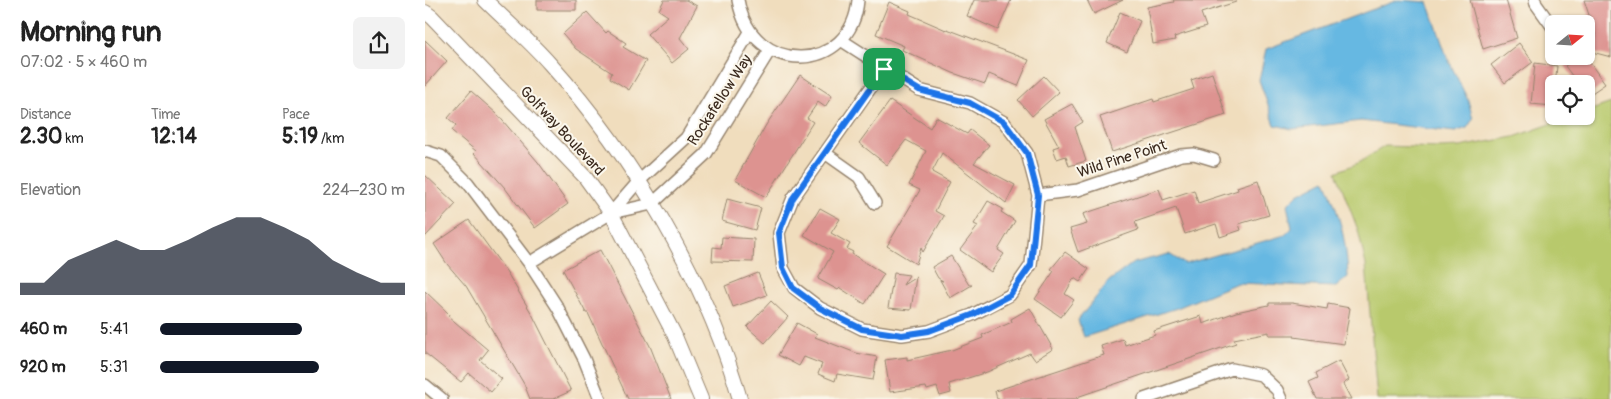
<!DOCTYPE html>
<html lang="en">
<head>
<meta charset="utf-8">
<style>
	:root { --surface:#fff; --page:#f2f2f2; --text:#222; --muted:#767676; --accent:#111827 }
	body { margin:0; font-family:Pangolin,sans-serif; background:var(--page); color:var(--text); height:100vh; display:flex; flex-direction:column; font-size:19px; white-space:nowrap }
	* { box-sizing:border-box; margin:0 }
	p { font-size:16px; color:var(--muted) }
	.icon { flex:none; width:28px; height:28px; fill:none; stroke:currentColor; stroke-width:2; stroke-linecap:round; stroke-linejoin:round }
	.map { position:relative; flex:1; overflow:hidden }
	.details { display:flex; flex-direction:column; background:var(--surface); width:425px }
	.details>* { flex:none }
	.needle { width:32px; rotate:72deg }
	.buttons { position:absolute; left:1120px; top:15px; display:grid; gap:10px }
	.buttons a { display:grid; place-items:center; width:50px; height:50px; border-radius:8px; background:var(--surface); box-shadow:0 1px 4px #0004; font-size:25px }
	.pin { position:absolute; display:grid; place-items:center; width:42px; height:42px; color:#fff; margin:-21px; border-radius:10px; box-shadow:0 2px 8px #0006 }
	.round { display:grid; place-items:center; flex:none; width:52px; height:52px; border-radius:8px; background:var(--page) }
	.head { display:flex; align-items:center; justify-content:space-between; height:85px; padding:0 20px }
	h1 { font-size:28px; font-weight:800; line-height:38px }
	.stats { display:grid; grid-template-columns:repeat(3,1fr); gap:8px; height:85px; padding:5px 20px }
	.stats div { display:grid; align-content:center }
	.stats b { font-size:21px; font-weight:800 }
	.stats small { font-size:14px; font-weight:400 }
	.stats p { font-size:14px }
	.chart { height:140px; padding:10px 20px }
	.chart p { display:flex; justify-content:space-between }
	.chart svg { width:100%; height:90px; margin-top:5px; fill:var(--accent); opacity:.7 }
	ul { padding:0 20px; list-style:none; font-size:16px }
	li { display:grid; grid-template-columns:80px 60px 1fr; align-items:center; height:38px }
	li i { height:12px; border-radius:6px; background:var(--accent) }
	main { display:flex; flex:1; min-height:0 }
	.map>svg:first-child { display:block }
</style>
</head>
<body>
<main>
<section class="details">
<div class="head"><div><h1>Morning run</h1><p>07:02 · 5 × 460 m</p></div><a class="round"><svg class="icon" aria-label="share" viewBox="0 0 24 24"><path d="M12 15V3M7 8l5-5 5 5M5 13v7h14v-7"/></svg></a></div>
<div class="stats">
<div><p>Distance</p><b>2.30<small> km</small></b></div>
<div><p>Time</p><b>12:14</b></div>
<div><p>Pace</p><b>5:19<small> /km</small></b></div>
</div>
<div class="chart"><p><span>Elevation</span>224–230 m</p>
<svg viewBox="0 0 160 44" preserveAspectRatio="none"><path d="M0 44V38L10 38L20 27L30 22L40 17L50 22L60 22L70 17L80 11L90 6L100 6L110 11L120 17L130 27L140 33L150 38L160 38V44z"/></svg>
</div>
<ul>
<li><b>460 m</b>5:41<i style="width:58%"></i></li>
<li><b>920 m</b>5:31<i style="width:65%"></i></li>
</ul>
</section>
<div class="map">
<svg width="1186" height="399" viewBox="0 0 1186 399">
	<rect width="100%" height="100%" fill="#fbf7ec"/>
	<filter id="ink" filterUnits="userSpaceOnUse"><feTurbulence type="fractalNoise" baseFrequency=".02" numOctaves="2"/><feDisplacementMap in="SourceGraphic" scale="10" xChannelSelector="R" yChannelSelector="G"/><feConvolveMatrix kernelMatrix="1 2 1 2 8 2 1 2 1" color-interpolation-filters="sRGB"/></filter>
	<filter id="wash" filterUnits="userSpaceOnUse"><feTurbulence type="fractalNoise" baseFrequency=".0096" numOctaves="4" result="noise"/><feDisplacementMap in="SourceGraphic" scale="20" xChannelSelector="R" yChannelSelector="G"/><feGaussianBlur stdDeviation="1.12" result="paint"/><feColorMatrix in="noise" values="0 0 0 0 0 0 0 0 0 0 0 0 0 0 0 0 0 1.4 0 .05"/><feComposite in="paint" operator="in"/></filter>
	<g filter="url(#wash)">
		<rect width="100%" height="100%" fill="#f0ddbd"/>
		<!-- green -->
		<path fill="#b8c96c" stroke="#7a7a45" d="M1186 103V399H952L941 265 933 230 911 172 933 163 960 146 1015 148 1035 147 1089 137 1148 116H1161V112Z"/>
		<!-- water -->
		<path fill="#66b8e2" stroke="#507180" d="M973 0 1003 2 1022 57 1043 100 1048 119 1042 128 1030 132 936 121 867 129 850 125 834 80 841 49Z
			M900 180C914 212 922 242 923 277L911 287 812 283 752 308 659 337 653 320 684 281 708 263 744 254 760 264 860 235 867 228 862 205 873 194Z"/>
		<g id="blocks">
			<!-- building -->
			<path fill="#dd9390" d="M112 0H151V10H112Z
				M239 0H261L272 6 255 38 264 49 247 63 222 34 243 16 234 10Z
				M549 0H586L573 30 542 16Z
				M662 0H698L669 14Z
				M748 0H811V2L776 13 781 27 749 37 750 40 728 44 722 7 749 2Z
				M1045 0H1081L1092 38 1058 49Z
				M1159 0H1186V57L1167 52 1171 36Z
				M464 2 485 11 484 14 521 30 522 29 604 60 593 86 564 74 560 84 528 73 477 50 479 46 451 34Z
				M162 12 181 33 183 31 201 43 198 47 221 61 204 90 185 78 187 73 151 49 138 34Z
				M695 12 715 21 702 52 682 43Z
				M0 40 22 61 0 86Z
				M1094 43 1108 62 1080 83 1066 65Z
				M1154 56H1160L1180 84 1161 97V84H1153L1140 66Z
				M1110 63 1132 66 1128 106 1106 104Z
				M787 73 801 115 687 152 675 117 728 99 729 102 769 89 766 80Z
				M375 75 407 96 400 107 393 102 382 118 388 122 341 197 310 180 341 125Z
				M619 76 634 92 607 116 593 100Z
				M46 91 72 114 113 162 143 204 110 228 80 188 49 153 51 151 27 131 31 125 23 118Z
				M465 101 505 128 511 117 542 134 545 130 564 145 549 163 590 185 581 203 517 153 507 172 525 182 510 211 519 216 498 252 496 248 491 264 462 246 495 190 484 185 501 151 481 140 462 165 434 143Z
				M647 104 658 122 650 127 661 161 644 166 641 156 632 159 628 148 634 146 619 119Z
				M0 175 31 204 0 237Z
				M833 180 844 215 814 224 816 230 795 237 791 224 760 234 751 208 710 222 713 230 653 252 645 229 662 224 658 214 734 189 738 200 769 190 773 203 813 190 812 187Z
				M302 199 336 208 330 230 297 221Z
				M563 201 578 209 576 212 590 221 573 250 579 254 566 272 535 250 553 226 549 224Z
				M395 208 415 219 406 233 425 244 422 249 428 252 427 254 459 274 440 304 415 288 413 290 393 279 408 252 379 235Z
				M44 220 81 271 107 314 146 391 128 399H105L99 384 41 286 22 264 9 244Z
				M297 237 329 239 328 262 287 261 288 247 296 248Z
				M175 250 225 346 246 399H203L163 313H161L138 270Z
				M640 252 664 269 655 282 649 278 640 294 649 300 636 317 610 299 629 271 626 269Z
				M526 256 544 285H547L525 298 515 280 518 281 513 278 507 267Z
				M333 273 342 295 308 307 300 286Z
				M469 273 484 275 478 285 491 277 486 310 463 308Z
				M0 291 24 314 23 316 63 350 55 360 77 379 66 392 44 373 36 382 0 353Z
				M346 301 363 317 340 343 322 327Z
				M844 303H867L902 309 903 304 925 308 919 344 869 337 870 335H844V332L809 339 811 343 652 397 653 399H572L570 391 679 355 676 346 698 339 700 345 730 335 729 331 776 316 778 324 811 312 844 305Z
				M605 308 628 349 610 360 605 353 562 372 524 384 526 393 515 396 512 387 502 390 501 387 465 392 460 360 482 357V360L527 350 558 338 557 335 587 322 586 319Z
				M372 323 392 334 390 337 431 353 452 357 448 380 412 374 410 381 393 374 397 364 379 357 374 366 353 355Z
				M914 361 924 380 918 384 926 399H892L884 382 893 378 891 373Z"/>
		</g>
	</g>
	<g filter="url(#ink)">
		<use href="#blocks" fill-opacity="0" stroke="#96846e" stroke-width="1"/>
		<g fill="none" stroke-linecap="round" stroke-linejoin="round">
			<defs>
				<path id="minor" d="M313 0C327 78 427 74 433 0
					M1110 0 1111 4 1129 29
					M416 40 494 90 545 103 579 122 602 153 613 195 606 265 585 295 547 315 504 331 477 335 437 329 395 308 369 288 358 268 354 233 368 198 459 69
					M0 151 16 156 43 183 104 263 133 308 159 359 175 399
					M400 153 434 177 450 203
					M613 195 653 190 756 155 769 154 789 160
					M186 213 227 204 281 154 345 50
					M104 263 186 213 213 182 261 138 325 32
					M0 385 17 399
					M719 399 807 369 836 375 852 390 856 399"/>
				<path id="tertiary" d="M60 0C81 21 105 41 125 64 208 156 281 280 315 399
					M0 12 7 17 160 177 186 213 249 334 276 399"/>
			</defs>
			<!-- minor casing -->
			<use href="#minor" stroke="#96846e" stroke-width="14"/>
			<!-- tertiary casing -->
			<use href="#tertiary" stroke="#96846e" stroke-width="16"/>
			<!-- minor -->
			<use href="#minor" stroke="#fff" stroke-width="11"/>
			<!-- tertiary -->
			<use href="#tertiary" stroke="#fff" stroke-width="14"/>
		</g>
	</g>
	<g fill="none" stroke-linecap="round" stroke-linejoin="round" filter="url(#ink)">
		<defs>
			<path id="route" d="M459 69 494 90 545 103 579 122 602 153 613 195 606 265 585 295 547 315 504 331 477 335 437 329 395 308 368 288 358 268 354 233 368 198Z"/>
		</defs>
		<!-- route casing -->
		<use href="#route" stroke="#fff" stroke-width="10"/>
		<!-- route -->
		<use href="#route" stroke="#1a73e8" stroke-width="6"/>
	</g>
	<g text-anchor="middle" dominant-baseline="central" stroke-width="4" stroke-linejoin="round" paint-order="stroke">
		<!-- street labels -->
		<g font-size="15" fill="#3b2a1e" stroke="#fbf7ec">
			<text transform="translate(295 100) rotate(-57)">Rockafellow Way</text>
			<text transform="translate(137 131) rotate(47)">Golfway Boulevard</text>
			<text transform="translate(697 159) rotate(-18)">Wild Pine Point</text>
		</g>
	</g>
</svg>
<div class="buttons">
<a><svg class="needle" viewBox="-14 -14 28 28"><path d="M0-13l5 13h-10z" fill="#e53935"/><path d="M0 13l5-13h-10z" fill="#767676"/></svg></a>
<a><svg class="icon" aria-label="locate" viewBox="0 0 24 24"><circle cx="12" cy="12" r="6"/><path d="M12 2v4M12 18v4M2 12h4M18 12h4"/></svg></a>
</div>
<div class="pin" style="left:459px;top:69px;background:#1e9e55"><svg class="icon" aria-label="arrive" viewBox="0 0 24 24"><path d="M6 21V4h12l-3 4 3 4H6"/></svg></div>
</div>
</main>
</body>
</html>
